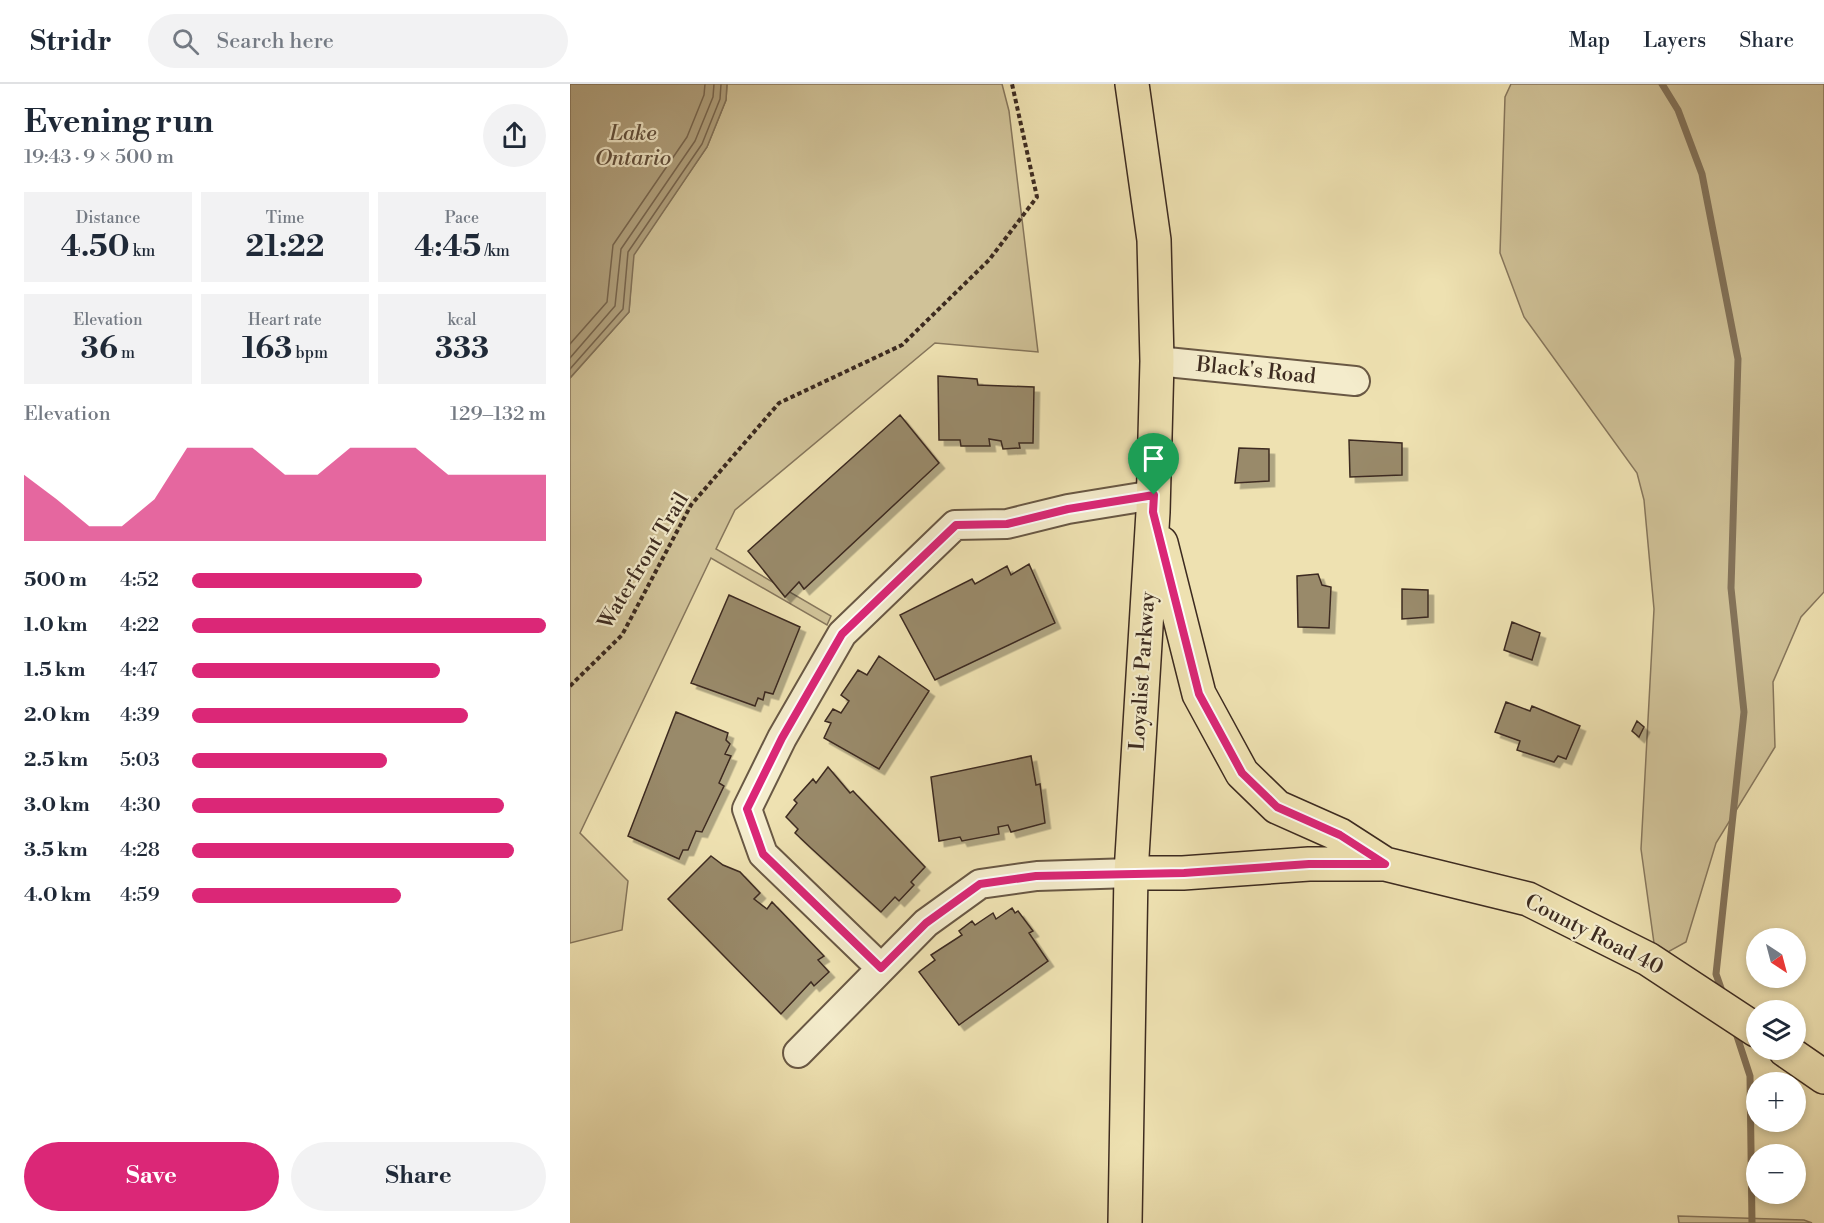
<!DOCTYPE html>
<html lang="en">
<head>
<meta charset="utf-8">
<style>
	:root { --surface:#fff; --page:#f2f2f3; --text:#1f2937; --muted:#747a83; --line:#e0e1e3; --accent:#db2777 }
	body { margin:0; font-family:"Libre Bodoni",serif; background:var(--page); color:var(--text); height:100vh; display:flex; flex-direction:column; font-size:22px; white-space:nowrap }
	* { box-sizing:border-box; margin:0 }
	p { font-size:20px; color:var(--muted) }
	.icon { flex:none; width:33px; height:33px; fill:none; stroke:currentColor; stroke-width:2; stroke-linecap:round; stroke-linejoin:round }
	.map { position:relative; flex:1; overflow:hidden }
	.details { display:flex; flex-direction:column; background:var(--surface); width:570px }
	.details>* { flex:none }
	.needle { width:39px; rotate:144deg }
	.buttons { position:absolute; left:1176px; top:844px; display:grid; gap:12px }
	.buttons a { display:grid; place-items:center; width:60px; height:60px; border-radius:50%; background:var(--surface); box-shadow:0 3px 9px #0003; font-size:30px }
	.pin { position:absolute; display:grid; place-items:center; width:51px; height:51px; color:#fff; margin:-62px -26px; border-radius:50% 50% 50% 0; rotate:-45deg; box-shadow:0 0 6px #0007 }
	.pin .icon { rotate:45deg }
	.round { display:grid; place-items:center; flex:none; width:63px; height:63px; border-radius:32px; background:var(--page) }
	.headline { display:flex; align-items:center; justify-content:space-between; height:102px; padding:0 24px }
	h1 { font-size:33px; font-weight:800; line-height:45px }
	.stats { display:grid; grid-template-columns:repeat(3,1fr); gap:9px; height:102px; padding:6px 24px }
	.stats div { display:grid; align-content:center; border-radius:0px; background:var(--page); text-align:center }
	.stats b { font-size:30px; font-weight:800 }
	.stats small { font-size:16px; font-weight:400 }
	.stats p { font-size:16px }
	.chart { height:168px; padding:12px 24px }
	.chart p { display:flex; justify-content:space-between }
	.chart svg { width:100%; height:108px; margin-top:6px; fill:var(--accent); opacity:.7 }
	.button { display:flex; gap:12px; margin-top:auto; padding:12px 24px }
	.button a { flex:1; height:69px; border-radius:36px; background:var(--accent); color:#fff; font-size:24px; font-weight:800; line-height:69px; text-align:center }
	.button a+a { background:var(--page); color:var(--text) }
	ul { padding:0 24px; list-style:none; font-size:20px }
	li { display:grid; grid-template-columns:96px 72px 1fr; align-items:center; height:45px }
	li i { height:15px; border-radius:8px; background:var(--accent) }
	header { display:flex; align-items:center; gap:36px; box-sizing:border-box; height:84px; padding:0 30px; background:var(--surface); border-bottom:2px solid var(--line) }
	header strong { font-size:28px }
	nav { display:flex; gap:33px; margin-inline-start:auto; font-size:21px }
	.search { width:420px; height:54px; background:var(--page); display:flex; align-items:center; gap:15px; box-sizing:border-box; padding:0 21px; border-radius:33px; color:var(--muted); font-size:22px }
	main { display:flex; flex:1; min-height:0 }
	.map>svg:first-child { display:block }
</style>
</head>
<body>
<header>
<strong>Stridr</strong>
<div class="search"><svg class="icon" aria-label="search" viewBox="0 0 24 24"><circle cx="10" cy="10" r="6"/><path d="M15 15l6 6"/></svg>Search here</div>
<nav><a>Map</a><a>Layers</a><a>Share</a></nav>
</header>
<main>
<section class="details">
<div class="headline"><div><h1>Evening run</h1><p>19:43 · 9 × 500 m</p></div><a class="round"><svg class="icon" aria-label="share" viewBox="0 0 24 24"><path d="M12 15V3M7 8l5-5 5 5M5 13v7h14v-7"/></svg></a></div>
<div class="stats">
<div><p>Distance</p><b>4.50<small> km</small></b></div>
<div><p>Time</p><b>21:22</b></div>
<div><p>Pace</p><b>4:45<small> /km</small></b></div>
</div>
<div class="stats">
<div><p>Elevation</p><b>36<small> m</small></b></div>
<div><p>Heart rate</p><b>163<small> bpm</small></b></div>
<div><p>kcal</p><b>333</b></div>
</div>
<div class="chart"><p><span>Elevation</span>129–132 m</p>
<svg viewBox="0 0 160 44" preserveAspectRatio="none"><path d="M0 44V17L10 27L20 38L30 38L40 27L50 6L60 6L70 6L80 17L90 17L100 6L110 6L120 6L130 17L140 17L150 17L160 17V44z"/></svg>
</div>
<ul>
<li><b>500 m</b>4:52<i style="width:65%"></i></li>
<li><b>1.0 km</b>4:22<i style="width:100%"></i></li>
<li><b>1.5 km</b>4:47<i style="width:70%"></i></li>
<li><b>2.0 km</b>4:39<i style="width:78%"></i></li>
<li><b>2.5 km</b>5:03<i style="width:55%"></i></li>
<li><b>3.0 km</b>4:30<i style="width:88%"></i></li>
<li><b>3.5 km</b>4:28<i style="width:91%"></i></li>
<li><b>4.0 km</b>4:59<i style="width:59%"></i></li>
</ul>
<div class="button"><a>Save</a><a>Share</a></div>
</section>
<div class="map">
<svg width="1254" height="1139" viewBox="0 0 1254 1139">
	<defs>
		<filter id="shadow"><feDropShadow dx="5.5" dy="5.5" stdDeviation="0" flood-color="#0004"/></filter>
	</defs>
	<rect width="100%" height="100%" fill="#eee1b1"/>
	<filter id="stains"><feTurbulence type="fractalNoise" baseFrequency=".00333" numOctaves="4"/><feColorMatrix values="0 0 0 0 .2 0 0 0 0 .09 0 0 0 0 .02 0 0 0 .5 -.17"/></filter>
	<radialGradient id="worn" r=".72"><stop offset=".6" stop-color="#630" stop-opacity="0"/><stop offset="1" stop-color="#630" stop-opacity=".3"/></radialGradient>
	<!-- green -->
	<path fill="#d0c298" stroke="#86765c" stroke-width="1.5" d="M157 0H432L439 27 468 268 365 259 165 426 146 465 261 532 257 541 141 474 10 749 58 797 52 846 0 859V294L59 228 63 171 137 63 156 16Z
		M941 0H1254V508L1231 533 1203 598 1205 663 1146 759 1116 858 1098 868 1084 859 1071 765 1084 525 1074 416 1067 389 954 233 930 169 935 13Z
		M1108 1132 1234 1136 1242 1139H1109Z"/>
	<!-- water -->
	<path fill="#b2a380" stroke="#83735a" stroke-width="1.5" d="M0 0H157L156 16 137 63 64 171 59 228 0 294Z"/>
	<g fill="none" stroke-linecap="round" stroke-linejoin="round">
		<!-- shore -->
		<path stroke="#786750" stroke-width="1.5" d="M0 260 37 218 43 161 117 53 134 11 135 0
			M0 274 45 222 51 165 125 57 143 13 144 0
			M0 285 53 225 58 168 132 60 150 15 151 0"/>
		<!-- stream -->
		<path stroke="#83735a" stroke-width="7" d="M1092 0 1108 26 1132 90 1168 275 1161 504 1174 628 1146 890 1153 910
			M1165 946 1180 992 1182 1139"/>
	</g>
	<!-- building -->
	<path fill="#998a6b" stroke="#3d2b20" stroke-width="1.5" filter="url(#shadow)" d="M368 292 407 295 408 301 464 303 463 359H449L450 364 433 365 431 357 419 355 420 362H391L390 356H369Z
		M330 331 369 379 234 505 229 498 215 513 178 467Z
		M779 356 832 359V391L780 393Z
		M669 364 699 365V397L665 399Z
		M459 480 485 539 365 596 330 531 402 495 405 500 437 482 441 491Z
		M748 490 752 501 761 503 759 544 728 543 727 492Z
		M832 505 858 506V533L832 535Z
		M159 511 230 543 203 610 195 608 193 616 188 614 185 622 121 599Z
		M942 538 970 549 962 576 934 566Z
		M309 572 359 607 309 685 254 654 261 639 255 637 263 625 271 629 279 617 271 611 288 586 297 591Z
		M936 618 960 627 962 622 1010 642 996 675 988 672 984 678 947 666 950 657 925 648Z
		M106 628 158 649 156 656 160 660 155 670 161 672 149 699 154 702 132 748 126 747 118 766H113L109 775 58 752Z
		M1067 637 1074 643 1069 653 1062 647Z
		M461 672 466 701 470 700 475 739 441 748 438 741 428 743 429 750 392 757 390 753 369 757 361 693Z
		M258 683 280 709 283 707 355 783 341 798 344 801 329 817 325 813 311 828 242 765 225 749 228 745 216 733 227 719 224 716 243 695 246 699Z
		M141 772 153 781 170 788 190 809 184 815 197 825 202 818 254 872 248 876 259 888 244 902 241 898 211 930 98 815Z
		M442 824 445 829 448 827 463 847 459 849 478 877 389 941 349 888 365 876 361 871 392 851 389 847 402 837 405 841 423 829 426 835Z"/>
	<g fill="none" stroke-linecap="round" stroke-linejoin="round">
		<defs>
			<path id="minor" d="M587 277 785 297
				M311 884 193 770 177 725 212 654 272 550 385 441 437 440 498 425 584 411
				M228 969 356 839 410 800 467 792 561 789"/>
			<path id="major" d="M591 459 629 610 672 689 707 723 770 751 815 780
				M561 789H613L739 780H815L958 815 1078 875 1186 946
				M1215 966 1254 993
				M555 1139 561 789 583 428 587 277 584 156 562 0"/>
		</defs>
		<!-- minor casing -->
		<use href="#minor" stroke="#695844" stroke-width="32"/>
		<!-- major casing -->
		<use href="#major" stroke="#3d2b20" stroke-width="36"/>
		<!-- path -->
		<path stroke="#3d2b20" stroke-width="4" stroke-dasharray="4.5 3" stroke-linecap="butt" d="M0 602 52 551 121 421 209 319 332 261 419 176 467 113 442 0"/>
		<!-- minor -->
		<use href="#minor" stroke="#f4eccc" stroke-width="28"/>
		<!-- major -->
		<use href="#major" stroke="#eee1b1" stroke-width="33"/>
	</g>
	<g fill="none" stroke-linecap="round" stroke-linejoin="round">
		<defs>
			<path id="route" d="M584 411 583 428 629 610 672 689 707 723 770 751 815 780H739L614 789 466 792 410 800 356 839 311 884 193 770 177 725 212 654 272 550 386 441 437 440 498 425Z"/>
		</defs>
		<!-- route casing -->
		<use href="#route" stroke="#fff" stroke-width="12"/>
		<!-- route -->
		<use href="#route" stroke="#db2777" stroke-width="8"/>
	</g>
	<g text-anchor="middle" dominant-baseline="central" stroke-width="4.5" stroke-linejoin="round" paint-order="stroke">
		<!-- street labels -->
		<g font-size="21" fill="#3d2b20" stroke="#f4eccc">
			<text transform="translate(686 287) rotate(6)">Black's Road</text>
			<text transform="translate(74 477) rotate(-59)">Waterfront Trail</text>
			<text transform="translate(573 587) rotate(-86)">Loyalist Parkway</text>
			<text transform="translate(1024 851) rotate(27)">County Road 40</text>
		</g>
		<!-- water labels -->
		<g font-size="22" font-style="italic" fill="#604f3d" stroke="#f4eccc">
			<text x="63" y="49">Lake<tspan x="63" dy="25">Ontario</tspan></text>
		</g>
	</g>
	<rect width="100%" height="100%" filter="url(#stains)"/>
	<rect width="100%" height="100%" fill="url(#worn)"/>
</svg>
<div class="buttons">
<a><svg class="needle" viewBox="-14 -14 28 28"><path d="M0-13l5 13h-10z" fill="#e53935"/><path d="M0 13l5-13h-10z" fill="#747a83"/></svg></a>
<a><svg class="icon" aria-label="layers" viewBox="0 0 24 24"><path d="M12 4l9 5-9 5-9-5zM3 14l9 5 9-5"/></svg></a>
<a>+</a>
<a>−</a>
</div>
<div class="pin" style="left:584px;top:411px;background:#1e9e55"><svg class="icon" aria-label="arrive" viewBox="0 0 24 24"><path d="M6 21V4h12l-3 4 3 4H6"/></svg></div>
</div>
</main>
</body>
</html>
